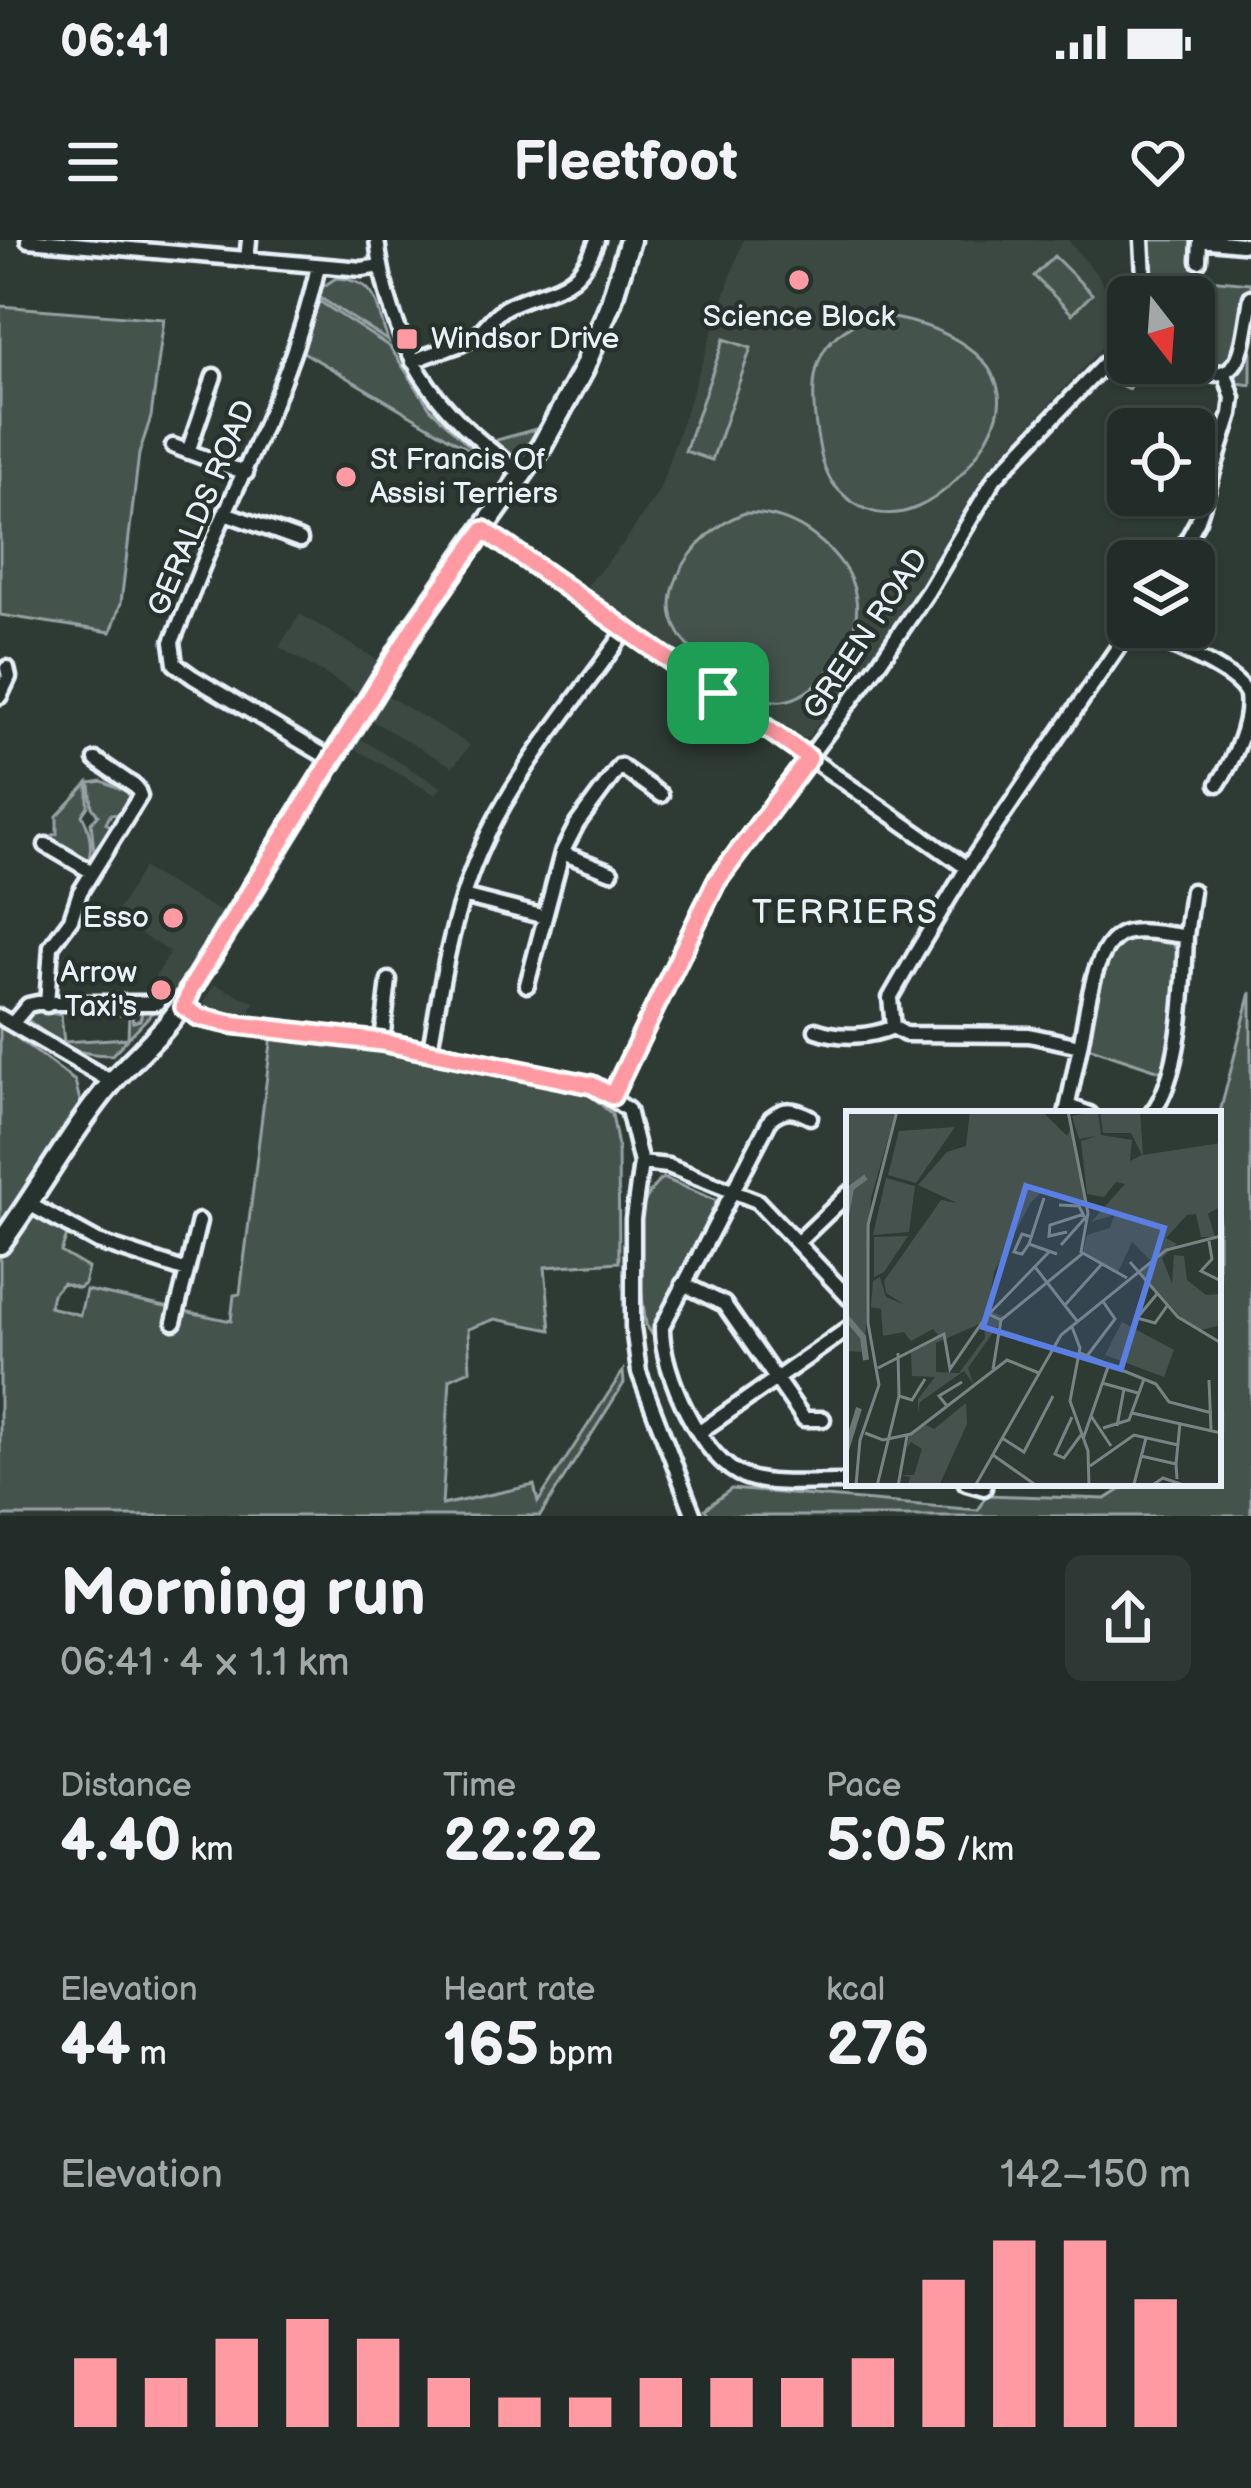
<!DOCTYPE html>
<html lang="en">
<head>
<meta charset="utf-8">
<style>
	:root { --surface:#222c28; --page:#2e3834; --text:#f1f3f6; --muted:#a2a7a8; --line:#3f4845; --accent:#ff9aa2 }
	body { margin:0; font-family:"Balsamiq Sans",sans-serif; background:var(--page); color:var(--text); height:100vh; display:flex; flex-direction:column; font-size:45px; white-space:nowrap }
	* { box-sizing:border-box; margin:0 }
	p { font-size:39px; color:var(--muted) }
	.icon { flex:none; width:66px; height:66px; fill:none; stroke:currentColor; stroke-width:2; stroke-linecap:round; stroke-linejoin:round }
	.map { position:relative; height:1276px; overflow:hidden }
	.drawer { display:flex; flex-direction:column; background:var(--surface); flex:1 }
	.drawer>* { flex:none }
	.needle { width:78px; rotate:163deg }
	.buttons { position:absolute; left:1107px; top:36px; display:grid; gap:24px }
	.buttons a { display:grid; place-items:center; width:108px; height:108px; border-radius:18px; background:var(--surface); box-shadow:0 3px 9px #0004,0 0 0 3px var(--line); font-size:60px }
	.pin { position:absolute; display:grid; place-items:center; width:102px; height:102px; color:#fff; margin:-51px; border-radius:24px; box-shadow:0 6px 18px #0006 }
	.round { display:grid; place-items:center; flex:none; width:126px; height:126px; border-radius:18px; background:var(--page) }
	.headline { display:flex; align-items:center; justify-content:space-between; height:204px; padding:0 60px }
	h1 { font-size:66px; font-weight:800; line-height:90px }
	.figures { display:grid; grid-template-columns:repeat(3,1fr); gap:18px; height:204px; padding:12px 60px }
	.figures div { display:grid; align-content:center }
	.figures b { font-size:60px; font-weight:800 }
	.figures small { font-size:33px; font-weight:400 }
	.figures p { font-size:33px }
	.chart { height:336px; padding:24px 60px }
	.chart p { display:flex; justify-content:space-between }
	.chart svg { width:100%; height:216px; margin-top:12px; stroke:var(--accent); stroke-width:6 }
	.status { display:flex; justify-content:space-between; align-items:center; height:84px; padding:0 60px; background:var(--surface); direction:ltr }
	.status svg { height:33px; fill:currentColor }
	header { display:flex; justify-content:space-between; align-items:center; height:156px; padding:0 60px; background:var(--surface); font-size:54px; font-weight:800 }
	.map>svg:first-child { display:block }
</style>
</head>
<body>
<div class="status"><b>06:41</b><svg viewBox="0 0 49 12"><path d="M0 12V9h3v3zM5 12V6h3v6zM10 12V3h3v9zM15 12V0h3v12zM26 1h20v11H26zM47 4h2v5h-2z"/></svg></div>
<header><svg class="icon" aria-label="menu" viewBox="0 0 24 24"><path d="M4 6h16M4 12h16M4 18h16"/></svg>Fleetfoot<svg class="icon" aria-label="heart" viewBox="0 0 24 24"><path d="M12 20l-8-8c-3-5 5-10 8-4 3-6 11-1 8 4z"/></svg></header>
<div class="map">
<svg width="1251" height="1276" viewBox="0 0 1251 1276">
	<rect width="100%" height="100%" fill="#2e3b35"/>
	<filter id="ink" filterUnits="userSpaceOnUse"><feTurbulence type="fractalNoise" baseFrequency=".00833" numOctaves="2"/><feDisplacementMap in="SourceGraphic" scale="24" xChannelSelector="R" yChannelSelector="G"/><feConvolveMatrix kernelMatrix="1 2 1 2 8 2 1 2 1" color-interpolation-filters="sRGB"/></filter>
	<g filter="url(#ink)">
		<!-- built -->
		<path fill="#3b4843" d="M743 0H1068L1099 37 1119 82 1106 103 983 236 894 387 807 498 799 499 585 348 626 300 659 251Z
			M300 374 379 421 359 454 279 407Z
			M383 453 470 505 453 527 367 478Z
			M356 496 441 547 436 555 350 506Z
			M143 628 226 675 171 755 144 756 170 712 113 678Z
			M214 744 254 762 249 778 217 775 208 769 204 762Z"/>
		<!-- green -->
		<path fill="#45524e" stroke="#96a2a3" stroke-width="3" d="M1147 0H1196L1197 38 1251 43V145L1217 140 1213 126 1152 123H1194V57H1145Z
			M1054 16 1092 54 1072 74 1034 36Z
			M336 38C381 41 375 66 388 101L319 57 321 48Z
			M319 61 390 107 430 168 480 216 300 110Z
			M0 66 164 79 151 177 139 214 121 363 111 392 0 375Z
			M873 77C916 76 991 103 999 153 1002 171 992 190 983 205 952 257 887 306 835 246 823 232 820 211 817 194 809 139 811 95 873 77Z
			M724 99 751 108 712 220 685 211Z
			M1128 100V123H1145L1129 149 1100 136Z
			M539 188 526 207 512 215 493 205 497 200Z
			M745 273C770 273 793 280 814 296 864 334 871 382 830 430 796 470 769 470 728 439 709 424 686 410 676 387 655 344 705 286 745 273Z
			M102 541 127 552 131 561 117 575 111 574 106 583 112 587 94 611 91 582 98 575 92 567 90 543Z
			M88 543V566L82 575C89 587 94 608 87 624L49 603 47 597 57 594V576Z
			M1137 698 1172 703C1191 726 1171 803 1163 832L1088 807C1101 770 1085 705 1137 698Z
			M1251 752V1276H709L705 1269 731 1249 978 1270 986 1255 1106 1259 1131 1243H1218V880Z
			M33 770 61 775 64 802 128 798 129 775H120V771L131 772 133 782 140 780 142 772 155 770 112 815C68 814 61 805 26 779Z
			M0 785 75 841 81 865 76 880 0 991Z
			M272 795 389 813 589 854 612 874 618 907 619 1022 545 1027 551 1090 495 1079 468 1089 470 1130 450 1139 442 1265 534 1245 538 1262 623 1131 624 1143 540 1276H0V1018L31 975 68 993 61 1012 88 1028 84 1044 78 1048 63 1043 52 1054 49 1067 80 1075 86 1050 231 1081 234 1055 240 1054Z
			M663 938 717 961 652 1094 646 1085C641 1042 623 968 663 938Z"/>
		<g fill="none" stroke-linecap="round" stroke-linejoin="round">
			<defs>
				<path id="street" d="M28 0 362 29 380 26
					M377 0C391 111 433 171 524 235
					M247 20 249 0
					M1199 21 1200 0 1251 5
					M318 26C300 110 262 193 226 271 206 314 190 359 172 402L175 424 193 437 332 520
					M1140 57 1144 37 1142 0
					M413 122C432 111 458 109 475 96 488 86 494 72 510 65 553 45 578 52 597 0
					M1163 123C1242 150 1240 127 1251 57
					M173 206 246 233
					M189 209 214 136
					M225 273 300 300
					M484 290 967 628
					M1176 321 1198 280 1231 174 1233 158 1225 133
					M1131 389C1157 400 1237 429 1247 455 1251 483 1233 521 1218 544
					M0 456 9 437 7 428
					M46 605 92 632
					M562 613 611 632
					M463 656 545 677
					M1186 696 1192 651
					M527 745 562 613 577 584 620 526 661 555
					M47 765 51 706 71 679 80 652 140 556 137 548 96 520
					M184 767 199 777 231 784 382 801 593 845 628 870 641 923 633 979V1087L639 1132 694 1276
					M0 777 112 842
					M12 784 28 765 37 763H157
					M893 787 890 758 916 713 967 628 1132 387
					M816 790C840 799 871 797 893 787L905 794 1029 795 1080 806 1066 874
					M382 801 389 740
					M1080 806C1087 775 1092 698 1129 692 1146 689 1169 695 1186 696 1184 744 1182 836 1151 874
					M430 810C441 744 452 675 479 613 514 532 576 461 627 389
					M612 856 716 642 879 423 928 351 995 238 1110 118 1128 93
					M1068 866 1090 874
					M810 877C795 869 785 867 771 878L662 1087C661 1131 702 1222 746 1237 776 1247 817 1241 849 1242
					M641 923 668 926 757 961 849 1058
					M29 964 98 1002 187 1031 174 1082
					M799 1001 849 953
					M187 1031 199 981
					M683 1044 724 1064 804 1179H823
					M701 1191 849 1088
					M966 1243 984 1248"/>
				<path id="primary" d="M0 1004C39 951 71 891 113 841 137 813 179 780 191 748L416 384 540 209 584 128 611 62 630 0"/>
			</defs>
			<!-- street casing -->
			<use href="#street" stroke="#e8f1f8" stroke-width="21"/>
			<!-- primary casing -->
			<use href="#primary" stroke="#e8f1f8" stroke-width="27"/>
			<!-- street -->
			<use href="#street" stroke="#26332d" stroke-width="12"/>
			<!-- primary -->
			<use href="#primary" stroke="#26332d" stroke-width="18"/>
		</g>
	</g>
	<g fill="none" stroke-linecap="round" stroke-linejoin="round" filter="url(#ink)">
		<defs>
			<path id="route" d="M484 290 809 518 716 642 612 856 592 845 382 802 231 784 199 777 184 767 191 748 416 384Z"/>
		</defs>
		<!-- route casing -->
		<use href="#route" stroke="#fff" stroke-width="24"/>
		<!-- route -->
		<use href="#route" stroke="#ff9aa2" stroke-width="15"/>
	</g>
	<!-- markers -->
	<g fill="#ff9aa2" stroke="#26332d" stroke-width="4.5">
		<circle cx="799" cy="40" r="12"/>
		<rect x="395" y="87" width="24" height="24" rx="6"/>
		<circle cx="346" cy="237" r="12"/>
		<circle cx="173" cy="678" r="12"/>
		<circle cx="161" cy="750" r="12"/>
	</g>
	<g text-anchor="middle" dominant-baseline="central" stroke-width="9" stroke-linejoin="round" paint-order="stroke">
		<!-- poi labels -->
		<g font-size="30" fill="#e8f1f8" stroke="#26332d" text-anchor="start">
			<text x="799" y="77" text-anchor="middle">Science Block</text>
			<text x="431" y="99">Windsor Drive</text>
			<text x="370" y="220">St Francis Of<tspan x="370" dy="34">Assisi Terriers</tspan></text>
			<text x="149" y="678" text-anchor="end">Esso</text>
			<text x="137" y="733" text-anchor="end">Arrow<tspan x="137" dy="34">Taxi's</tspan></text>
		</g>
		<!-- street labels -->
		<g font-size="30" fill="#e8f1f8" stroke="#26332d">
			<text transform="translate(202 268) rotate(-67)">GERALDS ROAD</text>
			<text transform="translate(866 394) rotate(-56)">GREEN ROAD</text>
		</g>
		<!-- neighbourhood labels -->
		<g font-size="33" letter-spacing="3" fill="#e8f1f8" stroke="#26332d">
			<text x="846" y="673">TERRIERS</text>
		</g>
	</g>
	<!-- overview -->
	<g transform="translate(846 871)">
		<rect width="375" height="375" fill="#2e3b35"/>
		<path d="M0 0H50L25 87 19 241 0 240ZM124 0 197 1 221 25 225 17 240 94 195 82 185 91 148 161 142 199 158 206 122 257 127 272 118 260 74 291 72 302V288L89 266 66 265 65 241 92 224 87 218 65 230 58 221 37 225 35 198 25 196 27 170 34 166 40 186 57 193 40 182 38 170 95 89 111 92 72 74 101 41 120 35ZM138 211 139 227 113 262 90 261V232ZM252 0 255 24 286 29 284 50 296 44 285 22H257L254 0H294L297 44 375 32V95L362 103 369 126H355L350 103 341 104 320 127 331 133 316 147 326 172 328 144 338 145 341 169 360 184 375 183V214L355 219 338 209 295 163 304 149 286 131 272 161 237 141 241 124 264 117 268 104 245 111 279 73 270 71 258 86 241 83 235 30 250 25 233 28 226 5ZM109 16 70 72 42 64 53 20ZM40 67 69 75 63 121 27 124ZM62 125 38 161 28 166V126ZM276 211 328 239 318 266 259 244ZM120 292 121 313 93 375H62L64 366 55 364H68L76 338 65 331 61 337 63 325 80 314 88 318Z" fill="#45524e" fill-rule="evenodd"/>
		<path fill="none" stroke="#6b7775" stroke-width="6" d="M0 105 5 77 20 66M0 206 17 226 20 249M0 339 13 297"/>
		<path fill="none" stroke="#788483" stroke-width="3" d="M222 0 242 102 235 141 281 167M198 87 183 133 211 143M213 94 233 95 239 107 215 134M221 121 203 125 204 114 238 103M363 130 366 148 355 160 375 170M183 133 176 143 168 141 176 123 186 126M284 151 332 206 375 232M189 156 231 210M311 183 291 207 309 212 321 195M219 194 255 154M144 202 203 141M155 209 236 143M226 216 234 237 224 290 242 340 243 375M234 242 310 273 323 291 366 302M241 245 269 208 256 189M32 257 98 223 104 258 142 203 155 209M147 258 155 209M363 269 365 319M256 272 292 282M53 285 66 289 79 268M101 295 93 285 116 271M286 302 375 322M245 305 265 335M226 306 209 343 218 347 235 324M271 315 278 278M257 317 283 309 298 268M19 322 37 329 65 323 161 249 193 262M156 327 178 341 207 285M237 328 263 253M147 344 191 375M295 345 330 353 331 368M330 353 334 312M244 355 288 324 332 334M288 373 300 327M10 374 14 329 33 274 22 212V114L51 0M31 375 53 285 52 242M52 375 61 325M129 375 215 224 320 139 375 125M305 375 317 367 340 375"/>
		<path fill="#5a7fe2" fill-opacity="0.15" stroke="#5a7fe2" stroke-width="6" d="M180 75 318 117 275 258 137 216Z"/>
		<rect width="375" height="375" fill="none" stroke="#e8f1f8" stroke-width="6"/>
	</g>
</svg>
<div class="buttons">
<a><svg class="needle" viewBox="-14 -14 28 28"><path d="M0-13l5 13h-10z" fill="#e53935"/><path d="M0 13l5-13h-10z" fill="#a2a7a8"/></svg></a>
<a><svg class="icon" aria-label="locate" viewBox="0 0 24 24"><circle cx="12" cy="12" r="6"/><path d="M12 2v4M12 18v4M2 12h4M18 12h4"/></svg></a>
<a><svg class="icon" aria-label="layers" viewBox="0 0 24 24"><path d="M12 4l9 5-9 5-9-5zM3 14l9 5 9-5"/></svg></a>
</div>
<div class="pin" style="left:718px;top:453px;background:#1e9e55"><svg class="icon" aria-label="arrive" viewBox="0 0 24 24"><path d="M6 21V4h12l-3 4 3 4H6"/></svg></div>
</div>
<section class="drawer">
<div class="headline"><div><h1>Morning run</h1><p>06:41 · 4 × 1.1 km</p></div><a class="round"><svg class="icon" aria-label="share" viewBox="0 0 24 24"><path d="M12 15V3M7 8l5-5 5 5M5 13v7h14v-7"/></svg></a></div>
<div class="figures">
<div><p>Distance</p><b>4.40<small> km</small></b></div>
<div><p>Time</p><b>22:22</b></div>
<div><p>Pace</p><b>5:05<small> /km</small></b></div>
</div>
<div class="figures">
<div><p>Elevation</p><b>44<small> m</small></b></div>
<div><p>Heart rate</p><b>165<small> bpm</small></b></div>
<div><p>kcal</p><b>276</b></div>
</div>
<div class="chart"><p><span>Elevation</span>142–150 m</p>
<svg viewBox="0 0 160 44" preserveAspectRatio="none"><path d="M5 44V30M15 44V34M25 44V26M35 44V22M45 44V26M55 44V34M65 44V38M75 44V38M85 44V34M95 44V34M105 44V34M115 44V30M125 44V14M135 44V6M145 44V6M155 44V18"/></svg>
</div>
</section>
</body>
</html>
